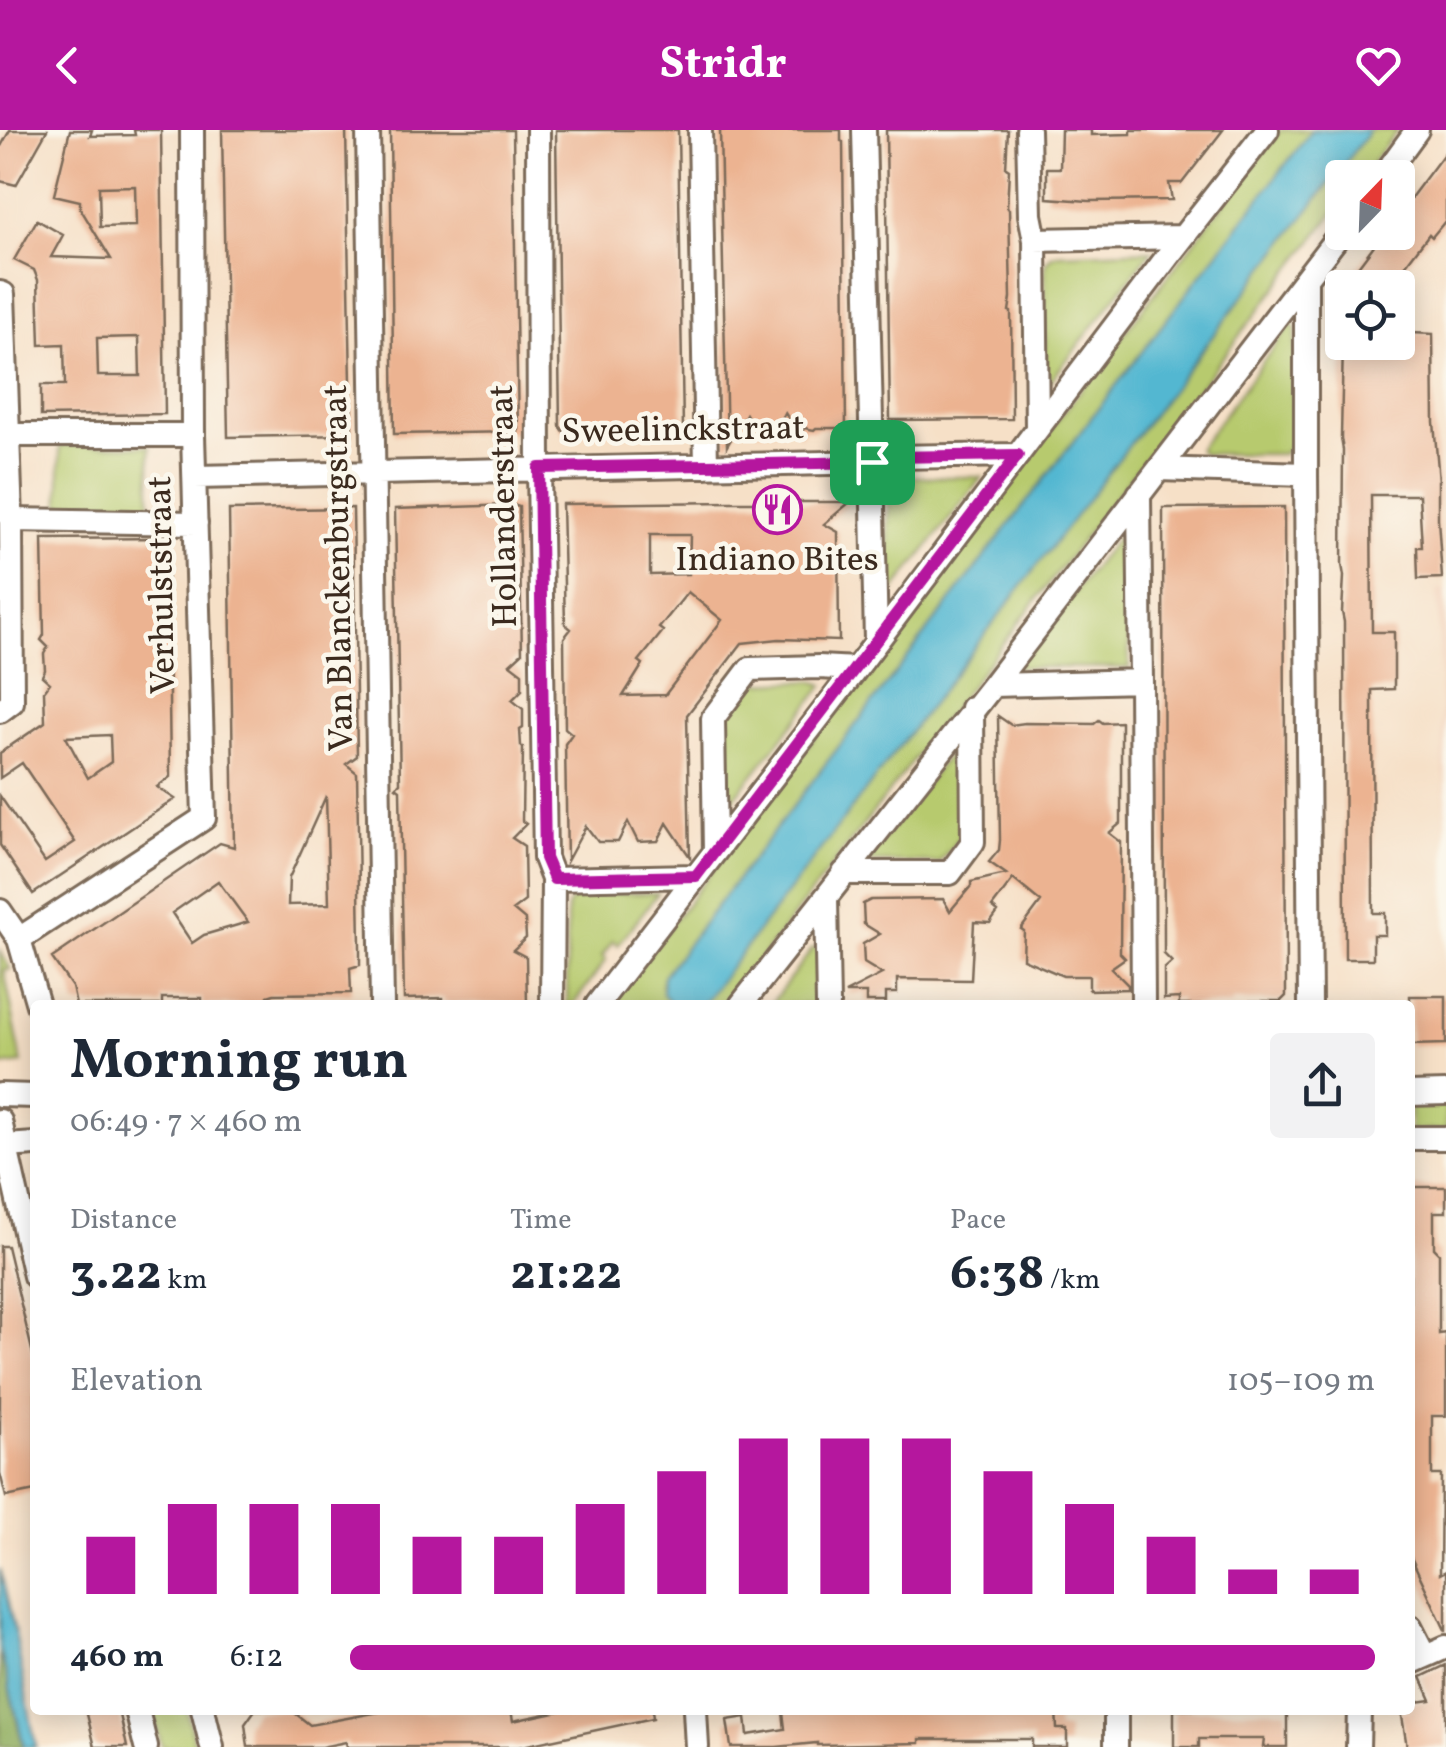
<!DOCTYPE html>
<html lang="en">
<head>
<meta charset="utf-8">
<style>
	:root { --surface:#fff; --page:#f2f2f3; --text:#1f2937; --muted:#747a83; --accent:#b5179e }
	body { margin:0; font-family:Vollkorn,serif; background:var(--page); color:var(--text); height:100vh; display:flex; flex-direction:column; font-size:38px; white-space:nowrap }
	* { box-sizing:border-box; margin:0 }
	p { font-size:32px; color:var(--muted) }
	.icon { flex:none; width:55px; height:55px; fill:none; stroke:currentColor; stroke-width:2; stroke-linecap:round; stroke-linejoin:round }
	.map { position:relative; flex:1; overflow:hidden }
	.details { position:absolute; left:30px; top:870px; width:1385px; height:715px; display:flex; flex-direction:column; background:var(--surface); border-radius:10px; box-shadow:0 5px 25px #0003 }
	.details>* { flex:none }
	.needle { width:65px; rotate:23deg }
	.tools { position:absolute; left:1325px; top:30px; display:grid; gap:20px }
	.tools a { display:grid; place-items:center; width:90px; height:90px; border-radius:10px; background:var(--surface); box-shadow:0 5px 25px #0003; font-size:50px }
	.pin { position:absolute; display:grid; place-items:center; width:85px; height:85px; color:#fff; margin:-42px; border-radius:20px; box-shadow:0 5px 15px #0006 }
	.round { display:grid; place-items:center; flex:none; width:105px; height:105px; border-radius:10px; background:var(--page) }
	.overview { display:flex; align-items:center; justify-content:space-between; height:170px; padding:0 40px }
	h1 { font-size:55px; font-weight:700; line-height:75px }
	.metrics { display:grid; grid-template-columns:repeat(3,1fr); gap:15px; height:170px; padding:10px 40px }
	.metrics div { display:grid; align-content:center }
	.metrics b { font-size:50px; font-weight:700 }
	.metrics small { font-size:28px; font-weight:400 }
	.metrics p { font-size:28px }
	.chart { height:280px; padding:20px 40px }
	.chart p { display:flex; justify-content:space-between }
	.chart svg { width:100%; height:180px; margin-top:10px; stroke:var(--accent); stroke-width:6 }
	ul { padding:0 40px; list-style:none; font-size:32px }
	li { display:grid; grid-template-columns:160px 120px 1fr; align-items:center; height:75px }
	li i { height:25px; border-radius:12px; background:var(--accent) }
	header { display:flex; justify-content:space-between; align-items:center; height:130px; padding:0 40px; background:var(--accent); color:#fff; font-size:45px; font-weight:700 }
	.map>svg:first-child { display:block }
</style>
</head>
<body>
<header><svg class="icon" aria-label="back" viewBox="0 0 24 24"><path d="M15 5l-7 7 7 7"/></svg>Stridr<svg class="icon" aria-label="heart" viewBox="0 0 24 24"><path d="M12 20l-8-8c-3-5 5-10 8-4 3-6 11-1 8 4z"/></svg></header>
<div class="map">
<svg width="1446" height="1617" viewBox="0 0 1446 1617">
	<rect width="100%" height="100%" fill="#fbf7ec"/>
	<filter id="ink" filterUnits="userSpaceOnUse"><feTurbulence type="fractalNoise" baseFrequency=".01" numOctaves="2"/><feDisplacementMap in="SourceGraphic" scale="20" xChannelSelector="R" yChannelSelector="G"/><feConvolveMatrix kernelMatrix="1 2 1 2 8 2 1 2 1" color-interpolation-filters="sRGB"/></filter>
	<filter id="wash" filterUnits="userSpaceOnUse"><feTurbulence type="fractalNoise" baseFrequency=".0048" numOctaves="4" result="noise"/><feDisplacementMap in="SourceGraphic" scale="40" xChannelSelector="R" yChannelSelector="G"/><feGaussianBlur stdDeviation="2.25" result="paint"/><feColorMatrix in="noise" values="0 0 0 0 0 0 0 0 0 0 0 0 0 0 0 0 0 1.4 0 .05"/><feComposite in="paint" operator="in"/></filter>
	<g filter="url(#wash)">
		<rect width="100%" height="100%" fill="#f6e0c7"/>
		<!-- built -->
		<path fill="#f3d4be" d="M1437 460H1446V729Z"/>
		<!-- green -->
		<path fill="#b7ca6e" stroke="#797a46" stroke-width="2.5" d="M1280 0H1312L663 846 661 856 668 870 673 875H609Z
			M1370 0H1398L1361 47 1342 48V72L725 875H701Z
			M1152 120 1045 258V134L1050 127 1057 124Z
			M1291 194 1296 198 1290 317 1283 324H1205L1199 321V318Z
			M60 315 150 316V376L60 375Z
			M893 347H982L889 467 888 355Z
			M1128 394 1129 538 1015 537Z
			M813 551 824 555 723 682 722 591 748 553Z
			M956 615 960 707 939 733 865 732Z
			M658 763 618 815 613 811 602 826 606 830 573 875H567V777L574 766 581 764Z
			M813 818H819V875H770Z
			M0 821 10 839 4 840 22 933 0 936Z
			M1410 973H1446V1000L1410 1001Z
			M152 1580H187L195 1617H162Z"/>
		<!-- forest -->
		<path fill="#91ae61" stroke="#666c40" stroke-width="2.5" d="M0 1518 21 1608 24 1617H0Z"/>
		<!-- water -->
		<path fill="#53b7d1" stroke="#477078" stroke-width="2.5" d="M1312 0H1370L707 868 701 875H673L662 863 663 846Z
			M0 1439 15 1502 36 1617H24L0 1518Z"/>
		<g id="blocks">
			<!-- building -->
			<path fill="#ecb391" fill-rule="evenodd" d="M10 0H47L16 55 0 51V18Z
				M70 0H92L90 6 135 5 134 0H161L165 284 41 286V255H65L64 214 40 215 38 150 34 140 14 130 37 90 63 105 51 127 111 129 80 78V71L54 65ZM135 56 136 96 100 97 99 57ZM139 207 140 246H98L97 208Z
				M222 0H346L352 305 228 307Z
				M390 0H513L518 302 394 304Z
				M556 0H678L683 299 565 303 560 296Z
				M720 0H841V11L843 12 846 298H816L814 300 804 298 800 306 785 283 776 300 756 301 746 284 727 316Z
				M886 0H1008L1006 38 1009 40 1007 78 1009 79 1011 168 1009 181 1011 182 1012 289 890 290Z
				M1061 0H1091V5L1131 4V0H1223L1182 53H1169L1172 70 1089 71 1047 68V38H1060Z
				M1446 21V90L1432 107 1429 104 1388 158H1374L1354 142 1384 102H1398V85Z
				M1411 203 1433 204 1434 292 1439 351H1438V389L1442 448 1418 449 1417 417H1422L1419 365H1371L1372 502H1394V559L1372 560 1373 783H1385V805H1373V829H1345L1344 492 1342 482 1344 446 1342 435 1343 320 1341 308 1343 212H1371V226L1407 228 1411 227Z
				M732 372H850L824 394 838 402 839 511 779 509 742 513 687 585 690 727 667 693 658 711 638 712 628 692 618 712H598L586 696 567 731 565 614 572 604 565 598 564 508 571 499 565 494 562 374ZM650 405H690L689 444 650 445ZM688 462 722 490 665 565 623 566 643 534 639 531 663 501 659 498Z
				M513 375 519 377 522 523 510 534 522 543V560L512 570 523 579V598L520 600 521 616 523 618 522 691 526 694 512 708 524 716 525 771 513 780 525 790 526 808 513 820 526 827 527 875 443 873V868L404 869 400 660 396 657 400 653 395 379Z
				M1284 377 1286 866 1281 871H1232V875H1179V868L1164 869V839L1172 832 1164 824 1163 378Z
				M353 378 357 626 346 634 357 643 360 816V835L350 838 351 863 274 864 268 866V875H202V868H162V875H76L72 857 52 828 220 713 234 717 229 380ZM326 666 329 774 288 775 289 748ZM218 751 248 792 204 805 192 813 172 783Z
				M167 408 170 647 157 657 175 669 33 764 0 715V666L45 732 75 712 22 633 0 648V623L45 592 44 561 50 553 42 546 45 540 44 524 48 517 41 510 44 505 42 409ZM110 605 111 632 88 648 66 607Z
				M998 586 1011 595 1025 593 1094 594 1099 590 1103 593 1121 592V693L1109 703 1121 712 1120 823 1125 828 1111 838 1128 855V859L1089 860V846H1063L1023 829 1024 801 1021 799 1041 772 1013 749 992 777 998 782 990 793 974 792 971 850 897 849V863H886V872H866V863H845L882 844 864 833 863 814 880 804 864 794 863 774 871 770 943 769 950 781 971 756V752L1006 744 989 732 999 720 1000 710Z
				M1410 866H1446V914L1410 915Z
				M1410 1057H1446V1082H1434V1118L1439 1123V1204L1446 1203V1286H1432V1345H1441L1440 1444 1446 1441V1502L1410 1425Z
				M0 1116H7L35 1233V1361L6 1367 0 1343Z
				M1446 1535V1617H1407L1401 1580H1410V1573L1431 1570 1421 1547Z
				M86 1580H119L127 1617H95Z
				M255 1580H291L310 1595 390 1580H511L513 1591 564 1580H652L653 1588 518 1617H347L346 1612 321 1617H248L245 1594Z
				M800 1580H1056L1057 1599H1067V1617H1032V1609H920V1613L817 1615V1613L776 1617H731L727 1590 746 1587 748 1605 785 1599 783 1582Z
				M1174 1580H1287V1617H1263L1264 1609H1199V1617H1174Z"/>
		</g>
	</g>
	<g filter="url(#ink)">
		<use href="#blocks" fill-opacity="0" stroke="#7c6a59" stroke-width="2.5"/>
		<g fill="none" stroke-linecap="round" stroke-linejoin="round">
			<defs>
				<path id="minor" d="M368 0 382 875
					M538 0 539 338 545 728 553 749 552 875
					M700 0 706 336
					M1028 0 1030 85 1035 110 1037 299
					M1382 48 1417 0
					M1035 110 1183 107
					M0 163 3 164 11 390 12 572 0 581
					M7 305H193
					M1159 339 1306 344V151
					M1306 344 1310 875
					M195 347 872 332 864 0
					M11 390 196 393
					M876 511 872 332 891 327 1018 325
					M1141 551 1143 875
					M993 555 1141 551 1139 364
					M715 722 713 588 750 539 819 537 856 539
					M844 743H950L973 712 972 578
					M553 749 696 746
					M826 768 828 875
					M0 781 19 809 38 875
					M19 809 204 688 193 305 192 0
					M597 875 856 539 1168 126 1267 0
					M741 875 993 555 1342 101
					M1410 964 1446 963
					M0 965 35 966
					M0 991 35 1146
					M1410 1008H1446
					M7 1016 35 1014
					M1410 1497 1425 1526
					M1410 1533 1446 1517
					M137 1580 146 1617
					M203 1580 212 1617
					M695 1580 697 1617
					M1116 1580V1617
					M1358 1617 1359 1580"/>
			</defs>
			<!-- minor casing -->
			<use href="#minor" stroke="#7c6a59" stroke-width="28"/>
			<!-- minor -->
			<use href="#minor" stroke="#fff" stroke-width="22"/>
		</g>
	</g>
	<g fill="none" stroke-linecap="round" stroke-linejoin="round" filter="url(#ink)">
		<defs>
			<path id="route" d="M1018 325 696 746 554 749 545 728 539 338 872 332 891 327Z"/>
		</defs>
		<!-- route casing -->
		<use href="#route" stroke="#fff" stroke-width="20"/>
		<!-- route -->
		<use href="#route" stroke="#b5179e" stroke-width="12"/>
	</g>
	<!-- icons -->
	<defs>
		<symbol id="restaurant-ring" viewBox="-11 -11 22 22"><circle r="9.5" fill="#fbf7ec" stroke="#b5179e" stroke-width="1.5"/><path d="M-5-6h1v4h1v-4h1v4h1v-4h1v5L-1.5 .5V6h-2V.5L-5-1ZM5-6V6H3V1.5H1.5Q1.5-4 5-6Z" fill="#b5179e"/></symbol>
	</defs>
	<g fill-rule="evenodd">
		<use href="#restaurant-ring" x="750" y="352" width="55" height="55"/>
	</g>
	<g text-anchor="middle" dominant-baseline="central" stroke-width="9" stroke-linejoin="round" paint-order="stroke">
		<!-- street labels -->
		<g font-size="35" fill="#3b2a1e" stroke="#fbf7ec">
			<text transform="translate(683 301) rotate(-1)">Sweelinckstraat</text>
			<text transform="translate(505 376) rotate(-91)">Hollanderstraat</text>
			<text transform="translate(340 438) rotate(-91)">Van Blanckenburgstraat</text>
			<text transform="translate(163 455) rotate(-91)">Verhulststraat</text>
		</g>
		<!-- poi labels -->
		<g font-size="35" fill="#3b2a1e" stroke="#fbf7ec">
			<text x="777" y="431">Indiano Bites</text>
		</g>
	</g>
</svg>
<div class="tools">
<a><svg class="needle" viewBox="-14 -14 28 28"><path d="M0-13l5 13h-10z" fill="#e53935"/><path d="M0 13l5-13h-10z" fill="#747a83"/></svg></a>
<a><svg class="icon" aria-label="locate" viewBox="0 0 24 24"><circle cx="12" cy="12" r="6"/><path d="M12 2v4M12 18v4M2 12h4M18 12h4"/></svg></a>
</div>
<div class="pin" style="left:872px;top:332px;background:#1e9e55"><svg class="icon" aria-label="arrive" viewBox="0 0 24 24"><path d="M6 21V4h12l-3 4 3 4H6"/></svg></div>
<section class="details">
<div class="overview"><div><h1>Morning run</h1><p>06:49 · 7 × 460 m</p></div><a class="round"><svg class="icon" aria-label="share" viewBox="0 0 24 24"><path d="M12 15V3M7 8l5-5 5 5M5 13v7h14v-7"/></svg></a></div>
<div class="metrics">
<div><p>Distance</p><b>3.22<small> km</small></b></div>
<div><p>Time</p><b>21:22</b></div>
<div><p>Pace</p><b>6:38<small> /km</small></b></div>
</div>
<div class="chart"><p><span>Elevation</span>105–109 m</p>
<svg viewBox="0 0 160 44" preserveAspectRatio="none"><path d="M5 44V30M15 44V22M25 44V22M35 44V22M45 44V30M55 44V30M65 44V22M75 44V14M85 44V6M95 44V6M105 44V6M115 44V14M125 44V22M135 44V30M145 44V38M155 44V38"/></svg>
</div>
<ul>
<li><b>460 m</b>6:12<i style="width:100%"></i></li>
</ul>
</section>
</div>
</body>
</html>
